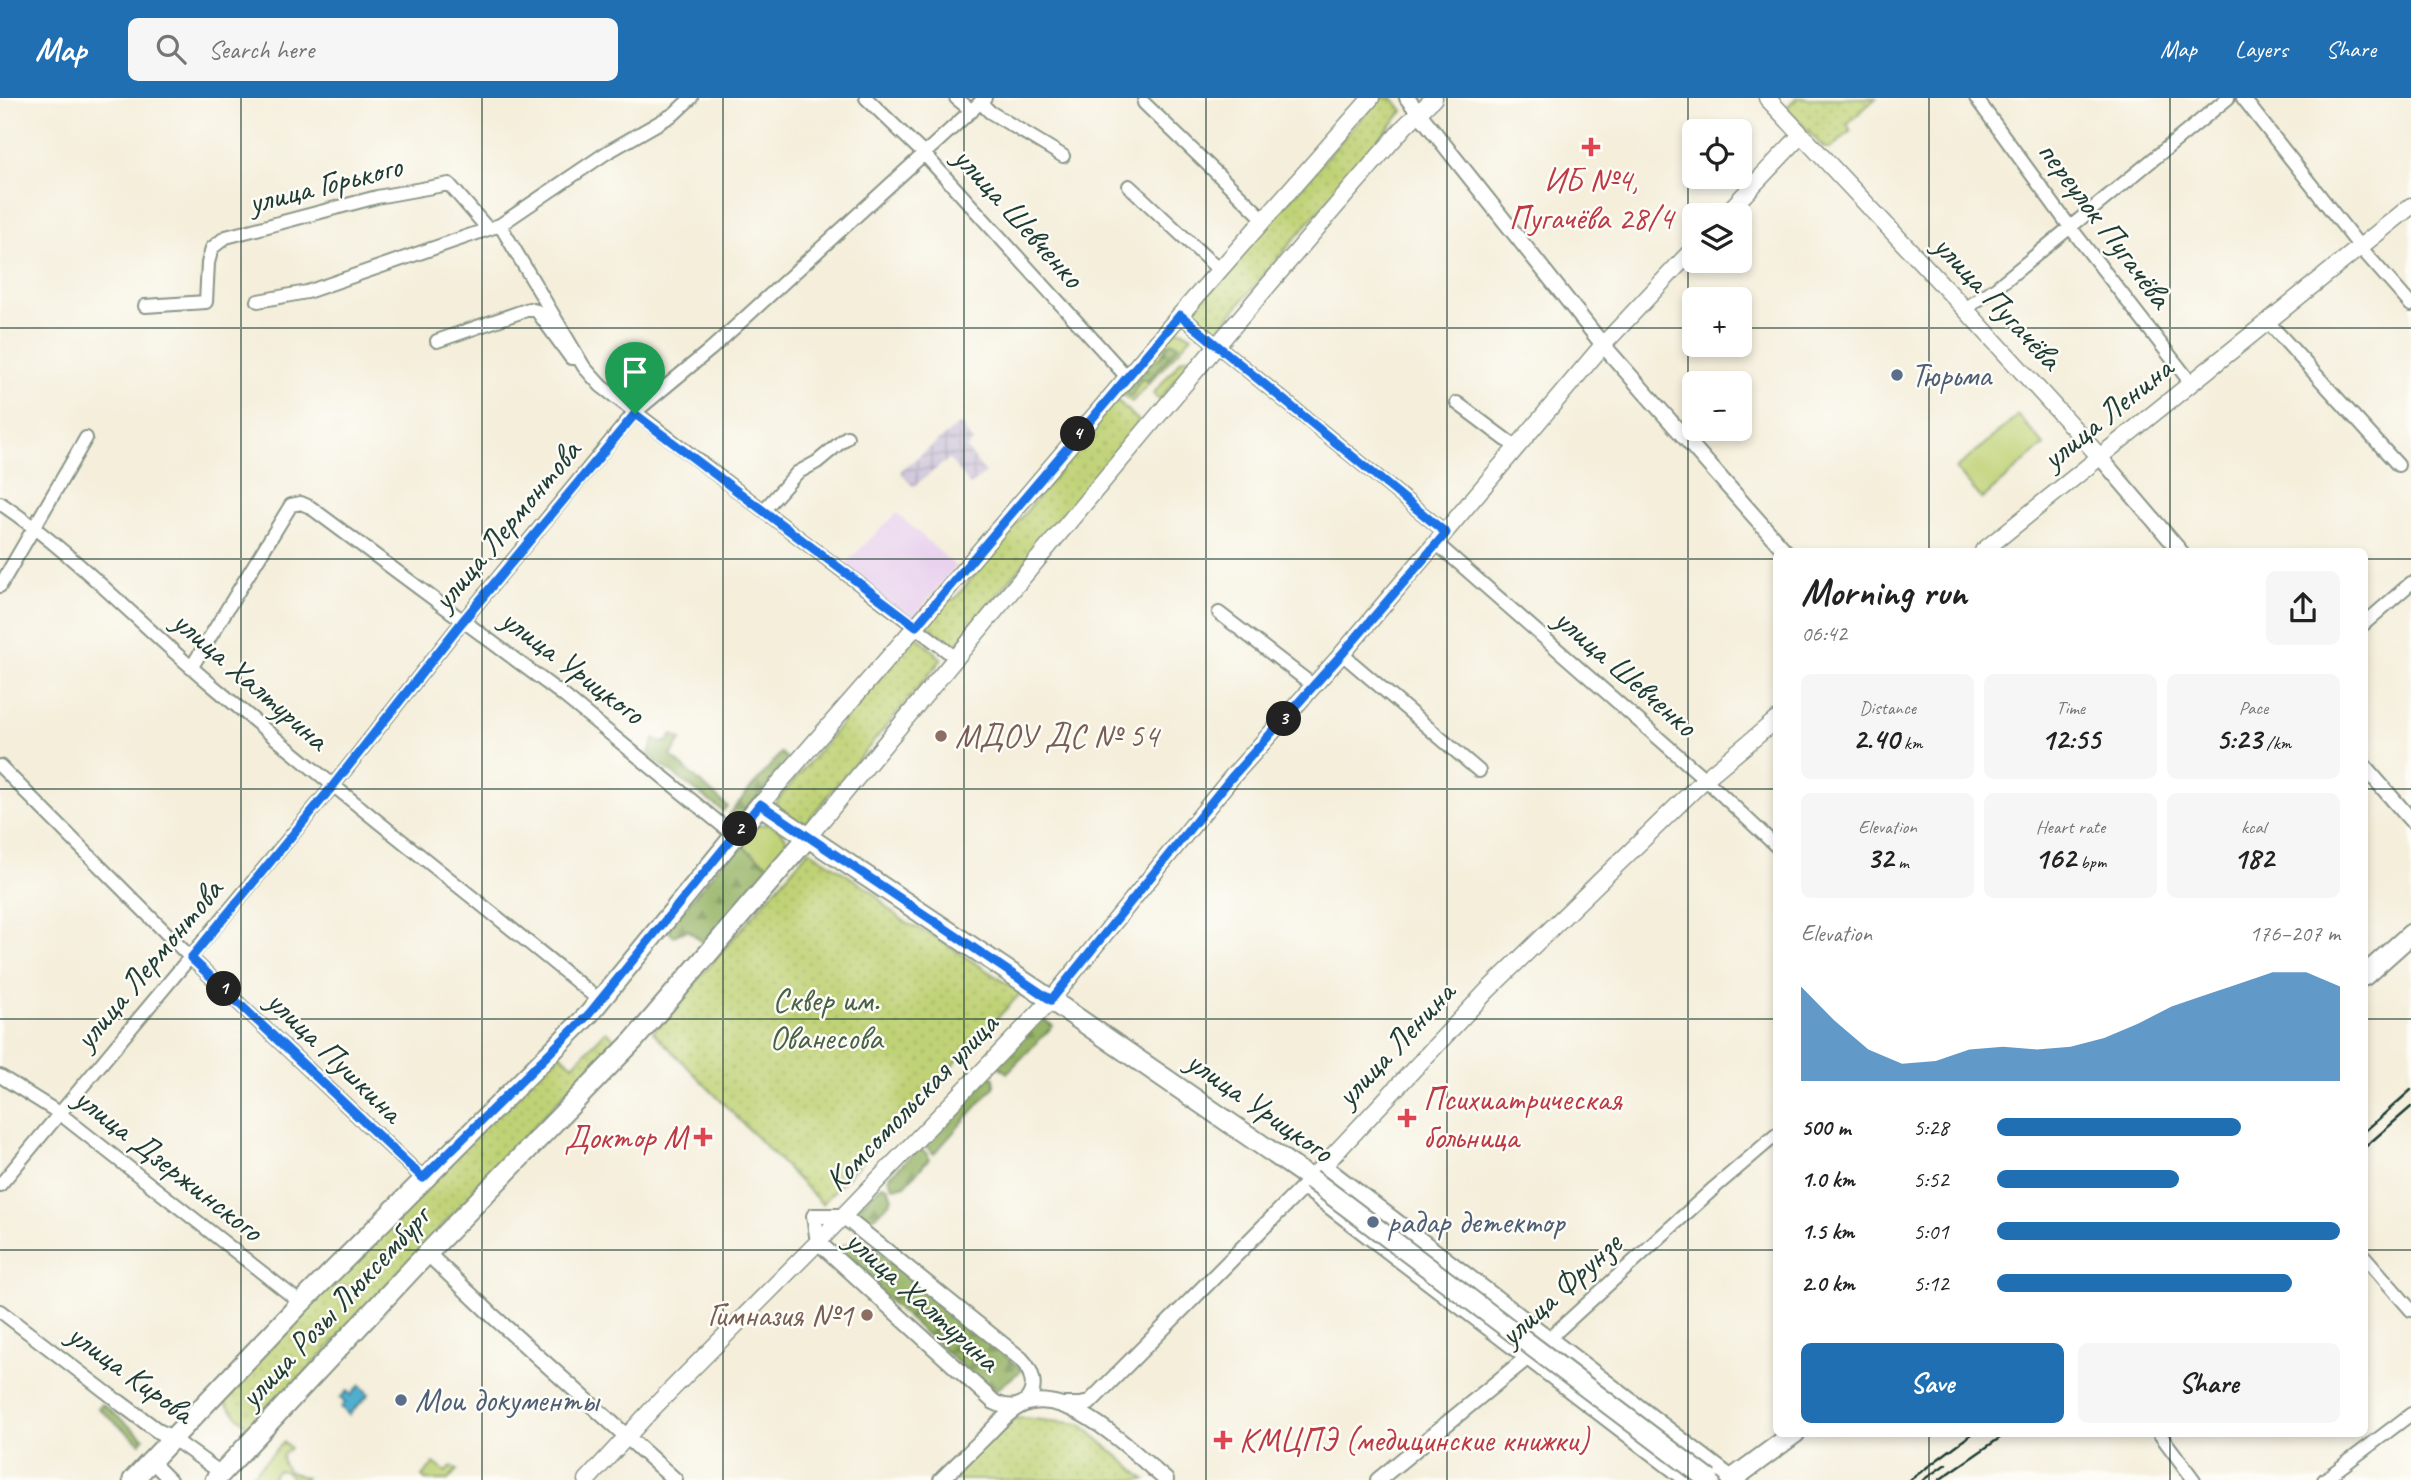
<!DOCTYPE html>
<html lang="en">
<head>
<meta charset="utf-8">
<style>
	:root { --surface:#fff; --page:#f6f6f6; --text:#222; --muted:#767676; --accent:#1f6fb2 }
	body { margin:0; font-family:Caveat,sans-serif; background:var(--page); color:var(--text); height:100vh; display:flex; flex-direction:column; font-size:26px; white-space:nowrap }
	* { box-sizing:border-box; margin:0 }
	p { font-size:23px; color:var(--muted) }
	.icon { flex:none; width:38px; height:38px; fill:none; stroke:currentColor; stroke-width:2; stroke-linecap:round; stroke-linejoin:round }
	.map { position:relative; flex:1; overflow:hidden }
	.sheet { position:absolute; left:1773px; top:450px; width:595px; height:889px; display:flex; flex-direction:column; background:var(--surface); border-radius:10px; box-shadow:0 4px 10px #0003 }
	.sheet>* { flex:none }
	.buttons { position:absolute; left:1682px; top:21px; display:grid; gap:14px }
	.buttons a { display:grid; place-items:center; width:70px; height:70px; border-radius:10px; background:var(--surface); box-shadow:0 4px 10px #0003; font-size:35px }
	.pin { position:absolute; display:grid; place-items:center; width:60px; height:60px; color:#fff; margin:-72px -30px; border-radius:50% 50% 50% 0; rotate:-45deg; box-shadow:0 0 7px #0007 }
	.pin .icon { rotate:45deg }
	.km { position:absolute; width:35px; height:35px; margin:-18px; border-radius:50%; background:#222; color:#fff; font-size:19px; line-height:35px; text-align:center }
	.round { display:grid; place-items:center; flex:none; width:74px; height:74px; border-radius:10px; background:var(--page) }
	.overview { display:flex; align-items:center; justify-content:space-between; height:119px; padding:0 28px }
	h1 { font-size:38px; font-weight:700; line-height:52px }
	.metrics { display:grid; grid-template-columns:repeat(3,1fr); gap:10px; height:119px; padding:7px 28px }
	.metrics div { display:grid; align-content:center; border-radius:10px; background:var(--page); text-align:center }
	.metrics b { font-size:30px; font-weight:700 }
	.metrics small { font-size:19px; font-weight:400 }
	.metrics p { font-size:19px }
	.chart { height:196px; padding:14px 28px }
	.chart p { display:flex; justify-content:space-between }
	.chart svg { width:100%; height:126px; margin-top:7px; fill:var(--accent); opacity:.7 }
	.button { display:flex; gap:14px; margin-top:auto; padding:14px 28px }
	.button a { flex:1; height:80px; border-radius:10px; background:var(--accent); color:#fff; font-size:28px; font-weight:700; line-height:80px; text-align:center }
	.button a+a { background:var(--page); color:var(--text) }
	ul { padding:0 28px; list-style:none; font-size:23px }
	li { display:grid; grid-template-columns:112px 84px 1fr; align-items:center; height:52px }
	li i { height:18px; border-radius:9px; background:var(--accent) }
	header { display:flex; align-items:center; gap:42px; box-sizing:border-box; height:98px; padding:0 35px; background:var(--accent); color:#fff }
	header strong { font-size:33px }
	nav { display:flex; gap:38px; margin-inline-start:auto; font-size:24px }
	.search { width:490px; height:63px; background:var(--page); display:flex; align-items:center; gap:18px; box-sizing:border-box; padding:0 24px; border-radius:10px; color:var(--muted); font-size:26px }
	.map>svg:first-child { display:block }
</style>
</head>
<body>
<header>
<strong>Map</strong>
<div class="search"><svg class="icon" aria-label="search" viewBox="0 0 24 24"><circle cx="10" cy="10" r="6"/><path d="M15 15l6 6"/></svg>Search here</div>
<nav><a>Map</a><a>Layers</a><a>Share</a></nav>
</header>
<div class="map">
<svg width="2411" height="1382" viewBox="0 0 2411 1382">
	<defs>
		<pattern id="industrial-grid" width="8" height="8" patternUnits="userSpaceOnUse" patternTransform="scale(1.75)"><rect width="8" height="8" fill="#c9bfd7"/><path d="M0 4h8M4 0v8" fill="none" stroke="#a39caf"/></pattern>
		<pattern id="forest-firs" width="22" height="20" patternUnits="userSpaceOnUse" patternTransform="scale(1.75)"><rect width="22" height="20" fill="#97b467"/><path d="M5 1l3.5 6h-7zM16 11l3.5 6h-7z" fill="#7b9456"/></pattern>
		<pattern id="park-dots" width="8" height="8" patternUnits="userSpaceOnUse" patternTransform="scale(1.75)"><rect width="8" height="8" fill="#bfd276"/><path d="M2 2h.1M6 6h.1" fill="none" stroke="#a4b567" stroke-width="1.8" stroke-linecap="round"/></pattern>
	</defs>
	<rect width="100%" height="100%" fill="#fdfcf7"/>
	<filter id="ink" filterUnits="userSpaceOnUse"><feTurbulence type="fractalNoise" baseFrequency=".0143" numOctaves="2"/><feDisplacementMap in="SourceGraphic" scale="14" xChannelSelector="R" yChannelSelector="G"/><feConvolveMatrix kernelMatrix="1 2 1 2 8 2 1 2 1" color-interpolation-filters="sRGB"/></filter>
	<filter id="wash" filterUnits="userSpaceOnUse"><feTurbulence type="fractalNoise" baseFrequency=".00686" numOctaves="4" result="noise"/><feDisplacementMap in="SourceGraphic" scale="28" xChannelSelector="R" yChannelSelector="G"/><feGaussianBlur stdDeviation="1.57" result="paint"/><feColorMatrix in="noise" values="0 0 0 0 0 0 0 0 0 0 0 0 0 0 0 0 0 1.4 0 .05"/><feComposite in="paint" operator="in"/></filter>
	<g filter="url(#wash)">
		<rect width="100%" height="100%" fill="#f4eeda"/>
		<!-- built -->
		<path fill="#e9d2ee" d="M897 415 956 469 910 523 840 471Z"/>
		<!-- industrial -->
		<path fill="url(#industrial-grid)" d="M960 326 973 344 966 350 986 375 970 387 949 361 913 389 900 373Z"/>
		<!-- grass -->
		<path fill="#bfd276" stroke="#6f8855" stroke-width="2" d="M1181 232 1192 238 1132 304 1120 295 1172 233Z
			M1195 258 1159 302 1153 296 1182 261Z
			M2018 317 2044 347 1982 401 1956 371Z
			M766 726C798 736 786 751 771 769L738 745 755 728Z
			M284 1344 290 1350 282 1358 283 1365 288 1373 306 1380 304 1382H292C290 1374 283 1371 276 1374L270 1382 250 1379Z
			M434 1365 446 1374 452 1368 457 1372 448 1382H425L422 1379Z"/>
		<!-- forest -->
		<path fill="url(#forest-firs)" stroke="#5b784e" stroke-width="2" d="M1173 244 1179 247 1148 283 1141 281 1131 299 1126 295 1147 267 1161 259 1168 246Z
			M672 636 681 642 671 658 727 708 723 713 648 657 655 640 662 645 669 643Z
			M781 655 790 663 737 722 729 716Z
			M738 745 771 769 705 846 688 832 673 838 667 831Z
			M1040 919 1053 928 1007 975 995 965Z
			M988 977 994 980V989L934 1056 921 1043Z
			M919 1050 927 1056 929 1061 905 1087 894 1090 888 1080Z
			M882 1087 888 1089 892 1101 880 1115 866 1124 853 1114Z
			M864 1142 1022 1272 992 1295 833 1153 847 1146 859 1149Z
			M102 1306 144 1340 140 1345 98 1310Z"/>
		<!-- park -->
		<path fill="url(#park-dots)" stroke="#6f8855" stroke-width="2" d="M1379 0H1392L1403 13 1214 236 1187 217Z
			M1797 0H1876L1847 26 1851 33 1831 50H1824L1786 10Z
			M1115 300 1140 324 954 550 926 526 947 501H955L1068 362V355Z
			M916 537 942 561 804 727 774 706Z
			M809 752 873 794 888 811 908 826 932 837 1021 895 822 1106 653 934Z
			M606 933 615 941 252 1333 218 1298 556 952 573 967Z
			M1023 1320 1080 1326 1146 1382H946L978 1351 990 1344 1004 1325 1014 1321Z"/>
		<!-- water -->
		<path fill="#51aecf" stroke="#387682" stroke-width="2" d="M360 1287 369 1296 349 1317 341 1309 345 1305 340 1300 347 1293 351 1297Z"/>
	</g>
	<g filter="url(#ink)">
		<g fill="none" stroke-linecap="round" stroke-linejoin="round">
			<defs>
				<path id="minor" d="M866 0 925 57 1127 279
					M956 0 972 13
					M1976 0 2070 129 2191 285
					M2243 0 2360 149 2411 207
					M980 4 990 14 1063 58
					M1144 5 1264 121
					M1129 88 1219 172
					M500 127 584 269 601 288 956 560
					M258 203 307 194 500 127 606 55 674 16 691 0
					M145 208 206 204 208 165 212 150 226 139 377 99 449 86 488 131
					M1965 211 1997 189 2228 0
					M1180 217 1445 434
					M2268 224 2398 367
					M437 243 529 211 537 213 571 260H576
					M1457 305 1517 350
					M0 405C77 457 141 528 213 588 340 696 472 797 600 903
					M763 413 797 375 817 364 847 339
					M1436 445 1705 681 1776 748
					M0 488 86 340
					M1219 515 1314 588
					M2364 526 2411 485
					M1342 556 1479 673
					M191 570 291 407 301 405 310 409 563 597 735 738
					M0 668 191 860 423 1080
					M0 978 59 1015 301 1205
					M0 1087 332 689 462 524 634 315 711 251 985 0
					M2364 1158 2411 1212
					M0 1213 119 1304
					M1542 1247 1714 1090 1776 1037
					M2159 1335 2194 1382
					M172 1340 221 1375
					M154 1359 158 1370 170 1382
					M2324 1382 2411 1316"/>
				<path id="tertiary" d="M1407 0 1603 247 1785 453
					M2100 359 2180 453
					M2364 668 2411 722
					M1323 1067 1733 1381
					M1304 1089 1687 1382
					M814 1118H843L1021 1261C1046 1287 1028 1321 994 1304L818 1144Z
					M427 1155 494 1219 675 1382
					M119 1304 158 1333 172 1340
					M1062 1307H1081L1089 1305 1310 1082
					M941 1382C955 1368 970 1354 984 1340 994 1330 1003 1319 1015 1311 1062 1279 1133 1355 1166 1382
					M1378 1382 1528 1259"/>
				<path id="secondary" d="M1767 0 1965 211 2100 359
					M1725 117 1801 37
					M1983 453 2411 108
					M760 707 916 528 1180 217 1371 0
					M808 739C1005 500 1202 262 1405 28L1434 0
					M1311 1081 1487 893 1705 681 1776 622
					M587 1382 654 1309 818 1144 1051 902 1231 680 1342 556 1603 247 1694 150"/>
				<path id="primary" d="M2364 878 2411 836
					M133 1382 301 1205 589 916 760 707 1051 902 1311 1081
					M215 1382 416 1167 634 942 808 739
					M1731 1382 1795 1335"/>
			</defs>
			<!-- minor casing -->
			<use href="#minor" stroke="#8a9687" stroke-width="16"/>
			<!-- tertiary casing -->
			<use href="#tertiary" stroke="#8a9687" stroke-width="18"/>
			<!-- secondary casing -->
			<use href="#secondary" stroke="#8a9687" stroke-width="19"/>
			<!-- primary casing -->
			<use href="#primary" stroke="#8a9687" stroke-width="23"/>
			<!-- minor -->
			<use href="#minor" stroke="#fff" stroke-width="12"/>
			<!-- tertiary -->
			<use href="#tertiary" stroke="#fff" stroke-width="14"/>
			<!-- secondary -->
			<use href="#secondary" stroke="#fff" stroke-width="16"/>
			<!-- primary -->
			<use href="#primary" stroke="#fff" stroke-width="19"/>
			<!-- rail -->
			<path stroke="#1f3d34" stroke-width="2.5" d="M2364 1034 2411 992
				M2364 1050 2411 1009
				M1910 1382 1973 1335
				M1923 1382 1946 1366
				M1939 1382 2007 1335"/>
			<defs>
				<path id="primary-bridge" d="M1311 1081 1709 1382"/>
			</defs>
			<!-- primary-bridge casing -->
			<use href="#primary-bridge" stroke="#8a9687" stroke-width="23" stroke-linecap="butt"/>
			<!-- primary-bridge -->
			<use href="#primary-bridge" stroke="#fff" stroke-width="19"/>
		</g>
	</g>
	<g fill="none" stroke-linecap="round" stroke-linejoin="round" filter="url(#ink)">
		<defs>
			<path id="route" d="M1180 217 1446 435 1342 556 1231 680 1051 902 760 706 589 916 423 1080 191 860 332 689 462 524 635 316 916 528Z"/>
		</defs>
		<!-- route casing -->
		<use href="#route" stroke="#fff" stroke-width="14"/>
		<!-- route -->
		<use href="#route" stroke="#1a73e8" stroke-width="9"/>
	</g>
	<!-- grid -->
	<path fill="none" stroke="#1f3d34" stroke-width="2" stroke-opacity="0.55" d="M241 0V1382M482 0V1382M723 0V1382M964 0V1382M1206 0V1382M1447 0V1382M1688 0V1382M1929 0V453M2170 0V453M0 230H1694M1740 230H2411M0 461H1776M2364 461H2411M0 691H1776M2364 691H2411M0 921H1776M2364 921H2411M0 1152H1776M2364 1152H2411M1929 1335V1382M2170 1335V1382"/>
	<!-- markers -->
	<g fill="#e0444e" stroke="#fdfcf7" stroke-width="2.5">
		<path d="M1587.5 38.5h7v7h7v7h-7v7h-7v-7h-7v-7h7z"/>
		<path d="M1403.5 1009.5h7v7h7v7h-7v7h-7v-7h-7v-7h7z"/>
		<path d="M699.5 1028.5h7v7h7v7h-7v7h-7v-7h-7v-7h7z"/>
		<path d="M1219.5 1331.5h7v7h7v7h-7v7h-7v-7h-7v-7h7z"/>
	</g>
	<g fill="#5c6f8a" stroke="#fdfcf7" stroke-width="2.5">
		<circle cx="1897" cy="277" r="7"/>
		<circle cx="1373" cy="1124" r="7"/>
		<circle cx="401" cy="1302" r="7"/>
	</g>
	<g fill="#8d6e63" stroke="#fdfcf7" stroke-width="2.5">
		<circle cx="941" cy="638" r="7"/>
		<circle cx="867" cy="1217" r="7"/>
	</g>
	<g text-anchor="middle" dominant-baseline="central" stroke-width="5" stroke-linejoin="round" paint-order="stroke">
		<!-- health labels -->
		<g font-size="33" fill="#be3a42" stroke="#fdfcf7" text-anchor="start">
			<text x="1591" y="82" text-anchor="middle">ИБ №4,<tspan x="1591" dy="38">Пугачёва 28/4</tspan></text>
			<text x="1423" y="1001">Психиатрическая<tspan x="1423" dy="38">больница</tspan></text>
			<text x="687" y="1039" text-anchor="end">Доктор М</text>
			<text x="1239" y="1342">КМЦПЭ (медицинские книжки)</text>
		</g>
		<!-- street labels -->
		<g font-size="33" fill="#1f3d34" stroke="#fdfcf7">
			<text transform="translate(325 86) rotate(-14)">улица Горького</text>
			<text transform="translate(1019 119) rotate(48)">улица Шевченко</text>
			<text transform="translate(2105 126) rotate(53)">переулок Пугачёва</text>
			<text transform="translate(1998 204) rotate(47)">улица Пугачёва</text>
			<text transform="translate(2107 315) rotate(-39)">улица Ленина</text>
			<text transform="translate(506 427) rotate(-50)">улица Лермонтова</text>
			<text transform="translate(573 568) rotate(37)">улица Урицкого</text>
			<text transform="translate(1626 574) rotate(41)">улица Шевченко</text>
			<text transform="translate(251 582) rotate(41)">улица Халтурина</text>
			<text transform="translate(148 866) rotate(-50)">улица Лермонтова</text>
			<text transform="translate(1395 946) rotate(-47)">улица Ленина</text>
			<text transform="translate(335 958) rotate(44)">улица Пушкина</text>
			<text transform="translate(911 1004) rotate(-46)">Комсомольская улица</text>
			<text transform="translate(1260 1008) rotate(35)">улица Урицкого</text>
			<text transform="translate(169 1066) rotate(38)">улица Дзержинского</text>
			<text transform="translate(1560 1191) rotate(-42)">улица Фрунзе</text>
			<text transform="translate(923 1202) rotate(42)">улица Халтурина</text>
			<text transform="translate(334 1209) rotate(-47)">улица Розы Люксембург</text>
			<text transform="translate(131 1275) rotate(36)">улица Кирова</text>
		</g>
		<!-- service labels -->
		<g font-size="33" fill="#4e5e75" stroke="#fdfcf7" text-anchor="start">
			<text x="1911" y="277">Тюрьма</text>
			<text x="1387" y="1124">радар детектор</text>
			<text x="415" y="1302">Мои документы</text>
		</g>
		<!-- education labels -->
		<g font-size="33" fill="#785e54" stroke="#fdfcf7" text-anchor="start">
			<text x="955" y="638">МДОУ ДС № 54</text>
			<text x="853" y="1217" text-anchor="end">Гимназия №1</text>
		</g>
		<!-- park labels -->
		<g font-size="33" fill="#476244" stroke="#fdfcf7">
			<text x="826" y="902">Сквер им.<tspan x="826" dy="38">Ованесова</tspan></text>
		</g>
	</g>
</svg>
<div class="buttons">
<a><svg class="icon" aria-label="locate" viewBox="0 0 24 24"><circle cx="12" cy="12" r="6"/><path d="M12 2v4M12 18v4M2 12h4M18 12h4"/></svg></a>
<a><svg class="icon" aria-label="layers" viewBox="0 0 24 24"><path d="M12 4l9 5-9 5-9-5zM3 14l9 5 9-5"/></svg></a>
<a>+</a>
<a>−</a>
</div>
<div class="pin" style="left:635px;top:316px;background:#1e9e55"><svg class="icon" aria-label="arrive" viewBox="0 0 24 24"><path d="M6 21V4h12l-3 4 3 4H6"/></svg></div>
<b class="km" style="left:224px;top:891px">1</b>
<b class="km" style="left:740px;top:731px">2</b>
<b class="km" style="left:1284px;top:621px">3</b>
<b class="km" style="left:1078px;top:336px">4</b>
<section class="sheet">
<div class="overview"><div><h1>Morning run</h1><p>06:42</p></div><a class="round"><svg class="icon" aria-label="share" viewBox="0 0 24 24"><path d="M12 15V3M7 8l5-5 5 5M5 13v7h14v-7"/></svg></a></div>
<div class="metrics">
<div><p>Distance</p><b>2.40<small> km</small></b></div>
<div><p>Time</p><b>12:55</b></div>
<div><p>Pace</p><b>5:23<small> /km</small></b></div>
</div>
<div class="metrics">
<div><p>Elevation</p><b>32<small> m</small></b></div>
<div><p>Heart rate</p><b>162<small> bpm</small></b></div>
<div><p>kcal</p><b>182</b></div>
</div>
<div class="chart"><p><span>Elevation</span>176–207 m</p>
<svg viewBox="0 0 160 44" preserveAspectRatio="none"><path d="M0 44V11L10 23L20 33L30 38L40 37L50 33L60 32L70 33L80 32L90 29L100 24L110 18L120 14L130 10L140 6L150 6L160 11V44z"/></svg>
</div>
<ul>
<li><b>500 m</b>5:28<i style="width:71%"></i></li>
<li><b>1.0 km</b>5:52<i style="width:53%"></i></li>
<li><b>1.5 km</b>5:01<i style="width:100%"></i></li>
<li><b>2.0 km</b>5:12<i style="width:86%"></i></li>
</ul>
<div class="button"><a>Save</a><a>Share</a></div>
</section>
</div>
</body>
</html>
